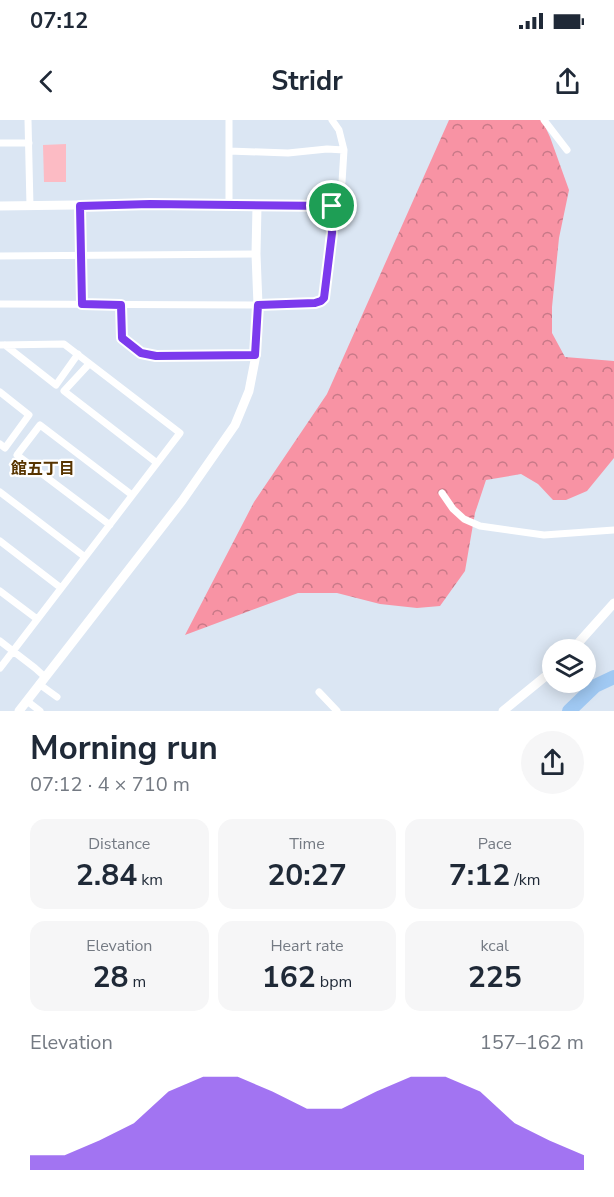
<!DOCTYPE html>
<html lang="en">
<head>
<meta charset="utf-8">
<style>
	:root { --surface:#fff; --page:#f6f6f7; --text:#1f2937; --muted:#747a83; --accent:#7c3aed }
	body { margin:0; font-family:"Nunito Sans","Noto Sans JP",sans-serif; background:var(--page); color:var(--text); height:100vh; display:flex; flex-direction:column; font-size:22px; white-space:nowrap }
	* { box-sizing:border-box; margin:0 }
	p { font-size:20px; color:var(--muted) }
	.icon { flex:none; width:33px; height:33px; fill:none; stroke:currentColor; stroke-width:2; stroke-linecap:round; stroke-linejoin:round }
	.map { position:relative; height:591px; overflow:hidden }
	.details { display:flex; flex-direction:column; background:var(--surface); flex:1 }
	.details>* { flex:none }
	.controls { position:absolute; left:542px; top:519px; display:grid; gap:12px }
	.controls a { display:grid; place-items:center; width:54px; height:54px; border-radius:50%; background:var(--surface); box-shadow:0 3px 15px #0003; font-size:30px }
	.pin { position:absolute; display:grid; place-items:center; width:51px; height:51px; color:#fff; margin:-26px; border:3px solid #fff; border-radius:50%; box-shadow:0 2px 6px #0007 }
	.round { display:grid; place-items:center; flex:none; width:63px; height:63px; border-radius:32px; background:var(--page) }
	.headline { display:flex; align-items:center; justify-content:space-between; height:102px; padding:0 30px }
	h1 { font-size:33px; font-weight:700; line-height:45px }
	.figures { display:grid; grid-template-columns:repeat(3,1fr); gap:9px; height:102px; padding:6px 30px }
	.figures div { display:grid; align-content:center; border-radius:15px; background:var(--page); text-align:center }
	.figures b { font-size:30px; font-weight:700 }
	.figures small { font-size:16px; font-weight:400 }
	.figures p { font-size:16px }
	.chart { height:168px; padding:12px 30px }
	.chart p { display:flex; justify-content:space-between }
	.chart svg { width:100%; height:108px; margin-top:6px; fill:var(--accent); opacity:.7 }
	.status { display:flex; justify-content:space-between; align-items:center; height:42px; padding:0 30px; background:var(--surface); direction:ltr }
	.status svg { height:16px; fill:currentColor }
	header { display:flex; justify-content:space-between; align-items:center; height:78px; padding:0 30px; background:var(--surface); font-size:27px; font-weight:700 }
	.map>svg:first-child { display:block }
</style>
</head>
<body>
<div class="status"><b>07:12</b><svg viewBox="0 0 49 12"><path d="M0 12V9h3v3zM5 12V6h3v6zM10 12V3h3v9zM15 12V0h3v12zM26 1h20v11H26zM47 4h2v5h-2z"/></svg></div>
<header><svg class="icon" aria-label="back" viewBox="0 0 24 24"><path d="M15 5l-7 7 7 7"/></svg>Stridr<svg class="icon" aria-label="share" viewBox="0 0 24 24"><path d="M12 15V3M7 8l5-5 5 5M5 13v7h14v-7"/></svg></header>
<div class="map">
<svg width="614" height="591" viewBox="0 0 614 591">
	<defs>
		<pattern id="forest-crowns" width="20" height="18" patternUnits="userSpaceOnUse" patternTransform="scale(1.5)"><rect width="20" height="18" fill="#f893a4"/><path d="M2 6a3 3 0 1 1 6 0M12 15a3 3 0 1 1 6 0" fill="none" stroke="#c87988"/></pattern>
	</defs>
	<rect width="100%" height="100%" fill="#dbe6f3"/>
	<!-- forest -->
	<path fill="url(#forest-crowns)" d="M449 0H542L550 17 569 70 559 118 552 187V213L565 237 614 241V338L587 371 566 380H553L538 364 521 354 486 360 475 393 465 451 440 486 417 488 380 484 337 473H298L185 515 254 382 327 274Z"/>
	<!-- pitch -->
	<path fill="#fcbbc4" d="M66 24V62H44L43 25Z"/>
	<g fill="none" stroke-linecap="round" stroke-linejoin="round">
		<!-- river -->
		<path stroke="#a0c9f3" stroke-width="14" d="M569 591 595 566 614 557"/>
		<!-- street -->
		<path stroke="#fff" stroke-width="7" d="M28 0 30 86
			M544 0 567 30
			M0 23H29
			M229 31 288 33 327 29 344 30
			M229 85V0
			M80 86 82 184
			M257 86H332
			M0 136 256 134
			M0 184 258 185 321 181 325 172 332 86 342 62 344 30 339 10 332 0
			M121 185 122 218 141 233 156 236 256 235
			M0 225 64 224 180 313 0 548
			M5 225 56 265 78 234
			M89 244 64 271 157 343
			M0 272 29 295 5 328 0 324
			M0 372 85 437
			M442 373 453 389 464 399 480 406 544 415 614 410
			M110 405 17 335 40 305 132 375
			M0 421 61 468
			M0 471 37 499
			M0 521 35 548 45 557
			M39 564 57 577
			M319 572 337 591
			M27 581 40 591"/>
		<!-- secondary -->
		<path stroke="#fff" stroke-width="9" d="M0 86 150 84 257 86 256 134 258 185 256 235 249 271 235 305 182 381 19 591
			M572 530 614 483
			M503 591 552 551"/>
	</g>
	<g fill="none" stroke-linecap="round" stroke-linejoin="round">
		<defs>
			<path id="route" d="M150 84 332 86V113L324 178 321 181 315 183 258 185 255 235 156 236 141 233 122 218 121 185 82 184 80 86Z"/>
		</defs>
		<!-- route casing -->
		<use href="#route" stroke="#fff" stroke-width="12"/>
		<!-- route -->
		<use href="#route" stroke="#7c3aed" stroke-width="8"/>
	</g>
	<g text-anchor="middle" dominant-baseline="central" stroke-width="4.5" stroke-linejoin="round" paint-order="stroke">
		<!-- neighbourhood labels -->
		<g font-size="16" font-weight="bold" fill="#583500" stroke="#fff">
			<text x="43" y="349">館五丁目</text>
		</g>
	</g>
</svg>
<div class="controls">
<a><svg class="icon" aria-label="layers" viewBox="0 0 24 24"><path d="M12 4l9 5-9 5-9-5zM3 14l9 5 9-5"/></svg></a>
</div>
<div class="pin" style="left:332px;top:86px;background:#1e9e55"><svg class="icon" aria-label="arrive" viewBox="0 0 24 24"><path d="M6 21V4h12l-3 4 3 4H6"/></svg></div>
</div>
<section class="details">
<div class="headline"><div><h1>Morning run</h1><p>07:12 · 4 × 710 m</p></div><a class="round"><svg class="icon" aria-label="share" viewBox="0 0 24 24"><path d="M12 15V3M7 8l5-5 5 5M5 13v7h14v-7"/></svg></a></div>
<div class="figures">
<div><p>Distance</p><b>2.84<small> km</small></b></div>
<div><p>Time</p><b>20:27</b></div>
<div><p>Pace</p><b>7:12<small> /km</small></b></div>
</div>
<div class="figures">
<div><p>Elevation</p><b>28<small> m</small></b></div>
<div><p>Heart rate</p><b>162<small> bpm</small></b></div>
<div><p>kcal</p><b>225</b></div>
</div>
<div class="chart"><p><span>Elevation</span>157–162 m</p>
<svg viewBox="0 0 160 44" preserveAspectRatio="none"><path d="M0 44V38L10 38L20 32L30 25L40 12L50 6L60 6L70 12L80 19L90 19L100 12L110 6L120 6L130 12L140 25L150 32L160 38V44z"/></svg>
</div>
</section>
</body>
</html>
